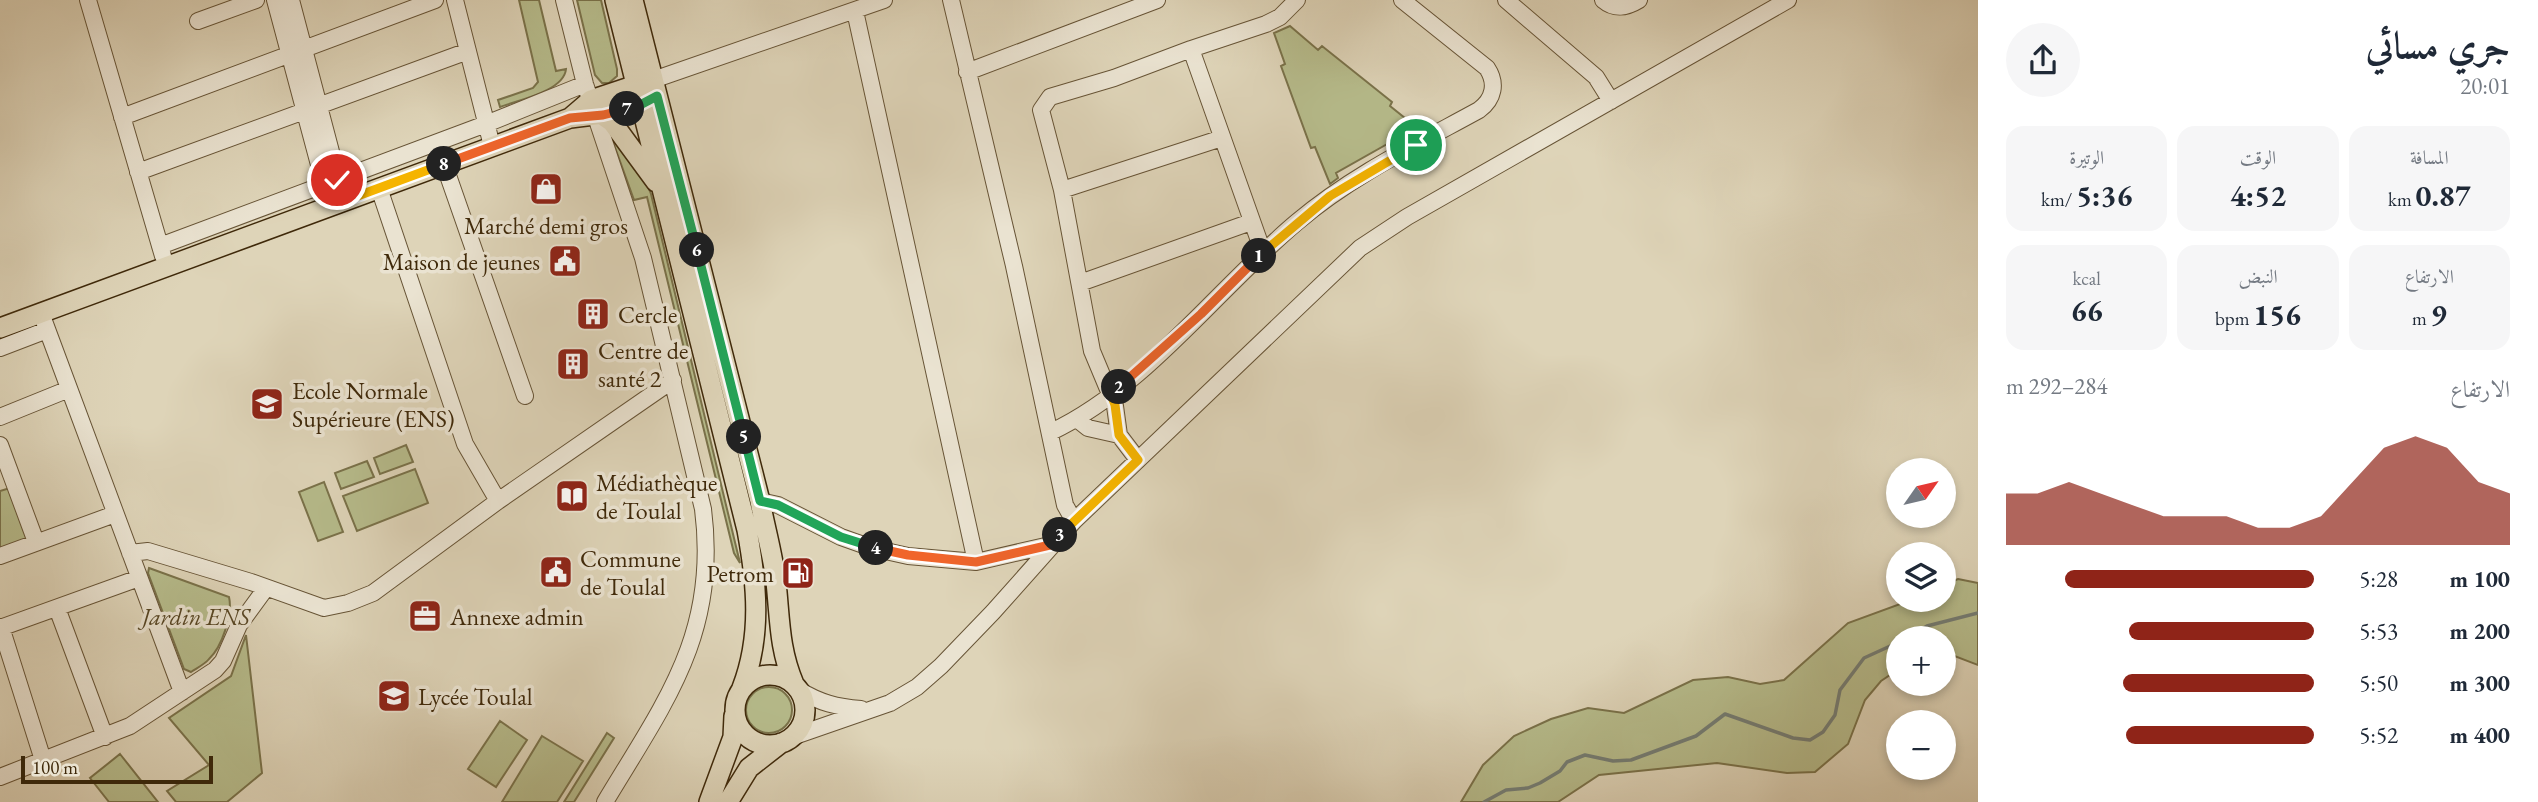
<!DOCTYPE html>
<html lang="ar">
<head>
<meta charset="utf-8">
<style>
	:root { --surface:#fff; --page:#f6f6f7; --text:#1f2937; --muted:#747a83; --accent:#8f2418 }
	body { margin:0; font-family:"EB Garamond",Amiri,serif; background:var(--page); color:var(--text); direction:rtl; height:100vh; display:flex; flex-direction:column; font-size:26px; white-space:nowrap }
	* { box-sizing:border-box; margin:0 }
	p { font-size:23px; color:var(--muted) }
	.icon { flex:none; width:38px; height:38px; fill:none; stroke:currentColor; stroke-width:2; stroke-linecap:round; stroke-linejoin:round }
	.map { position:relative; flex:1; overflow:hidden; direction:ltr }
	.details { display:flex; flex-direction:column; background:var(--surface); width:560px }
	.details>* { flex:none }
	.needle { width:46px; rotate:56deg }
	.fabs { position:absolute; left:1886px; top:458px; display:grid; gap:14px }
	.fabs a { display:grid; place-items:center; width:70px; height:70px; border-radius:50%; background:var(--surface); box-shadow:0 4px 10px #0003; font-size:35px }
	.scale { position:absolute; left:21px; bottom:18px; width:192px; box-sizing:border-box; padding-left:7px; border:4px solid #3f290a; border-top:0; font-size:19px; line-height:24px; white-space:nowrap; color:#3f290a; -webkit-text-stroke:5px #eae3d1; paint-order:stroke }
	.pin { position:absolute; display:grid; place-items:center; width:60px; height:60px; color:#fff; margin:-30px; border:4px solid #fff; border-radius:50%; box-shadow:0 2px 7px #0007 }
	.km { position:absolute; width:35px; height:35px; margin:-18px; border-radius:50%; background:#222; color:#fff; font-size:19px; line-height:35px; text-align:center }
	.round { display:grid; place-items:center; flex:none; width:74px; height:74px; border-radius:37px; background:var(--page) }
	.head { display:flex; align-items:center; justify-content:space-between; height:119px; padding:0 28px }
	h1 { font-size:38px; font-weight:700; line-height:52px }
	.figures { display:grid; grid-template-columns:repeat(3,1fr); gap:10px; height:119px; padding:7px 28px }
	.figures div { display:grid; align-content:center; border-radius:18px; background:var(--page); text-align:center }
	.figures b { font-size:30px; font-weight:700 }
	.figures small { font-size:19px; font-weight:400 }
	.figures p { font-size:19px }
	.chart { height:196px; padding:14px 28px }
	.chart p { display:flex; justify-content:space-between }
	.chart svg { width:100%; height:126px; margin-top:7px; fill:var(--accent); opacity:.7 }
	ul { padding:0 28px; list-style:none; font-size:23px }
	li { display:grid; grid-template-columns:112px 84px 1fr; align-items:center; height:52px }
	li i { height:18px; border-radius:9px; background:var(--accent) }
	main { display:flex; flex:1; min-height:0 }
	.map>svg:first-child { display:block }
</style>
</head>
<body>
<main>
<section class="details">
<div class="head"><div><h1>جري مسائي</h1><p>20:01</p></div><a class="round"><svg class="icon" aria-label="share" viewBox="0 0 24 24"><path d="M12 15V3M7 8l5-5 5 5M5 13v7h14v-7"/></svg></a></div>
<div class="figures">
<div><p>المسافة</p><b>0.87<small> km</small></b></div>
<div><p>الوقت</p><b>4:52</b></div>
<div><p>الوتيرة</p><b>5:36<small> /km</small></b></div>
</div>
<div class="figures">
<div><p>الارتفاع</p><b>9<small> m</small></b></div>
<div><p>النبض</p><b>156<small> bpm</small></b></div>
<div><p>kcal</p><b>66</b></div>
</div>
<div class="chart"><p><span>الارتفاع</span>284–292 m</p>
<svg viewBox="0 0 160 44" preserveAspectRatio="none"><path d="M0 44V26L10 26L20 22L30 26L40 30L50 34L60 34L70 34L80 38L90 38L100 34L110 22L120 10L130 6L140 10L150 22L160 26V44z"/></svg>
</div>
<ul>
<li><b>100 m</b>5:28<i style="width:81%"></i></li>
<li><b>200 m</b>5:53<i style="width:60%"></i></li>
<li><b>300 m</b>5:50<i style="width:62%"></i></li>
<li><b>400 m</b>5:52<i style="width:61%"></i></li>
</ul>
</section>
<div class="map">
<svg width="1978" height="802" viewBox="0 0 1978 802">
	<rect width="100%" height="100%" fill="#ded4b8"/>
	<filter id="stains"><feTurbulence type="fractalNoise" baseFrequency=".00286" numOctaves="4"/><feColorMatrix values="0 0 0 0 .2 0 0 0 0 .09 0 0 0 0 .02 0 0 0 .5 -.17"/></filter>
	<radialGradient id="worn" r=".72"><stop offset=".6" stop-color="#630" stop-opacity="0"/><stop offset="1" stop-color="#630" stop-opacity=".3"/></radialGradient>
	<!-- green -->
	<path fill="#b6bb8b" stroke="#7a724a" stroke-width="2" d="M519 0H539L556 71 566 69C564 91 519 100 500 107L498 100 533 88 538 82Z
		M577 0H601L617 69V76L609 83H602L595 75Z
		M1290 26 1318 50 1322 46 1392 102 1390 106 1421 131 1408 139 1405 134 1336 173 1338 178 1330 184 1315 147 1311 148 1281 66 1285 64 1274 33Z
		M608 128 645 179 651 194 740 563 734 553 647 197 634 200Z
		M406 445 413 462 380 474 374 458Z
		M367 461 374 477 341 489 335 473Z
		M415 469 428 503 357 531 343 496Z
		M324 482 343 532 318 541 299 492Z
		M10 488 29 538 0 549V491Z
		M149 568 229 597C233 614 222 647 209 659 205 664 197 668 191 672L184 669 148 573Z
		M1958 579 1978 583V665L1952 655 1944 656V639H1899V669L1881 681 1865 700 1848 744 1815 772 1787 773 1717 763 1599 775 1558 802H1461L1483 765 1514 736 1551 719 1588 708 1624 713 1693 680 1728 677 1760 684 1784 680 1848 623 1911 600H1944V585Z
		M246 635 262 773 227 802H176L167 791 209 765 169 718 231 676Z
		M746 710a23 23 0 1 1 46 0a23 23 0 1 1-46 0Z
		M500 721 527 740 496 787 468 769Z
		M607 733 614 738 574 802H564Z
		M542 736 583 761 557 802H502Z
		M120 754 158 802H109L90 778Z"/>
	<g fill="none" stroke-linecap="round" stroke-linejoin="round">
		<!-- stream -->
		<path stroke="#757d74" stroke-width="3.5" d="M1906 639 1927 626 1978 613
			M1484 802 1506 790 1528 788 1540 783 1560 771 1567 762 1585 755 1613 761 1631 760 1696 736 1725 714 1793 738 1810 740 1823 732 1835 715 1840 690 1864 658 1899 642"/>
		<defs>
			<path id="minor" d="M88 0 163 256
				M275 0 330 206
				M291 0 344 201
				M455 0 492 146
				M564 0 585 84 643 258 703 509C719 633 665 702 605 802
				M951 0 1014 266 1065 505 1074 521
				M1506 0 1596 77 1611 101
				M1603 0C1615 10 1626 8 1639 0
				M855 11 976 562
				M198 21 256 0
				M1191 49 1263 252
				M967 72 1157 0
				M653 80 884 0
				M122 117 435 0
				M444 164 525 396
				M138 172 468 51
				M379 188 465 444 498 501
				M1062 190 1222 138
				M160 246 486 124 585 84
				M1080 283 1251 222
				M41 313 182 692
				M0 348 47 330
				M0 417 69 389
				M1078 420 1088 428 1119 435
				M1051 432C1145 388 1217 289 1297 222 1351 176 1417 144 1479 110 1494 99 1497 83 1487 68L1402 0
				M0 445 36 542
				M1138 460 1119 435 1115 406 1092 351 1062 190 1041 110 1050 97 1114 78 1191 49 1266 24 1280 17 1297 0
				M760 501 778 505 841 537 872 548 908 556 976 562 1050 545
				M130 553 148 551 251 582 324 608 348 603 373 593 498 501 673 380
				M0 556 115 514
				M57 608 105 737
				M1 627 43 760
				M0 628 139 578
				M799 690C820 703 837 707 861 709
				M792 737 890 703 917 687 941 666 993 612 1074 521 1360 248 1407 217 1788 0
				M0 777 130 726 215 670 223 661 239 625 266 588"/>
			<path id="major" d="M615 0 747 530C757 584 762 636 742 688
				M633 0 760 501C765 528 773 555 776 582 780 619 779 649 794 684
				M602 115 612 122 656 182
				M570 118 591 100 645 82
				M0 328 570 118C598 115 626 113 651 99
				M735 710a35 35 0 1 1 70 0a35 35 0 1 1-70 0Z
				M709 802 733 737 734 716
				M728 802 749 768 781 743"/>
		</defs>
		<!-- minor casing -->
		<use href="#minor" stroke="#675436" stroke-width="18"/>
		<!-- major casing -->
		<use href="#major" stroke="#3f290a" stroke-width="22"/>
		<!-- minor -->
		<use href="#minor" stroke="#eae3d1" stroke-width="16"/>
		<!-- major -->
		<use href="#major" stroke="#ded4b8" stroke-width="19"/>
	</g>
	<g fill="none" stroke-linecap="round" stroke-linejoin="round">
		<defs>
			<path id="split-1" d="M1259 256 1330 196 1416 145"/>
			<path id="split-2" d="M1119 387 1201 314 1259 256"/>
			<path id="split-3" d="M1060 535 1138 460 1119 435 1115 405 1111 394 1119 387"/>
			<path id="split-4" d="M876 548 908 555 976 562 1050 545 1060 535"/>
			<path id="split-5" d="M744 437 760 501 778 505 841 537 876 548"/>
			<path id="split-6" d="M697 250 744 437"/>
			<path id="split-7" d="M627 109 640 105 657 96 697 250"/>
			<path id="split-8" d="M444 164 570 118 603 115 627 109"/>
			<path id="split-9" d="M337 180 344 201 444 164"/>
		</defs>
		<!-- split-1 casing -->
		<use href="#split-1" stroke="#fff" stroke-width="14"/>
		<!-- split-2 casing -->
		<use href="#split-2" stroke="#fff" stroke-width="14"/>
		<!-- split-3 casing -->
		<use href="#split-3" stroke="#fff" stroke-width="14"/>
		<!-- split-4 casing -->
		<use href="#split-4" stroke="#fff" stroke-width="14"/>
		<!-- split-5 casing -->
		<use href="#split-5" stroke="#fff" stroke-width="14"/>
		<!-- split-6 casing -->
		<use href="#split-6" stroke="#fff" stroke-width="14"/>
		<!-- split-7 casing -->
		<use href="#split-7" stroke="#fff" stroke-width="14"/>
		<!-- split-8 casing -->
		<use href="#split-8" stroke="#fff" stroke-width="14"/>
		<!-- split-9 casing -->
		<use href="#split-9" stroke="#fff" stroke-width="14"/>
		<!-- split-1 -->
		<use href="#split-1" stroke="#f5b400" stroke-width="9"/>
		<!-- split-2 -->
		<use href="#split-2" stroke="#f0652b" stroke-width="9"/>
		<!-- split-3 -->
		<use href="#split-3" stroke="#f5b400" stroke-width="9"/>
		<!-- split-4 -->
		<use href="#split-4" stroke="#f0652b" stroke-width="9"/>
		<!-- split-5 -->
		<use href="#split-5" stroke="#22a559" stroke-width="9"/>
		<!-- split-6 -->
		<use href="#split-6" stroke="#22a559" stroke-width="9"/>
		<!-- split-7 -->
		<use href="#split-7" stroke="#22a559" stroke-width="9"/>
		<!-- split-8 -->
		<use href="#split-8" stroke="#f0652b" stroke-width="9"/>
		<!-- split-9 -->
		<use href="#split-9" stroke="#f5b400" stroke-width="9"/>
	</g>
	<!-- icons -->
	<defs>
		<symbol id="shop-square" viewBox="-11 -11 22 22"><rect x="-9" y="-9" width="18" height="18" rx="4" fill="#8f2418" stroke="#eae3d1"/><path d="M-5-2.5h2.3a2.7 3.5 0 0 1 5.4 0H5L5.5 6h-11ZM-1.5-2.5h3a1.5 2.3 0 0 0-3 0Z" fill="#fff"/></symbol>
		<symbol id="civic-square" viewBox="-11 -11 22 22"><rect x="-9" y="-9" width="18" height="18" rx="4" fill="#8f2418" stroke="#eae3d1"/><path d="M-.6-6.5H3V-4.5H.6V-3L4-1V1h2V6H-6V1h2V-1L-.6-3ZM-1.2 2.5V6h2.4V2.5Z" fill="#fff"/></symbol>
		<symbol id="building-square" viewBox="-11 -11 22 22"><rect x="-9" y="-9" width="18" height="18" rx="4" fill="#8f2418" stroke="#eae3d1"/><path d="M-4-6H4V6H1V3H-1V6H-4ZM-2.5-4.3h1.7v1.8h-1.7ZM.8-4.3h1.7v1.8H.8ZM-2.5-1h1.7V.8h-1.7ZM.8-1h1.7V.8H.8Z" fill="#fff"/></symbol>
		<symbol id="university-square" viewBox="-11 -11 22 22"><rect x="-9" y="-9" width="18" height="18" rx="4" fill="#8f2418" stroke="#eae3d1"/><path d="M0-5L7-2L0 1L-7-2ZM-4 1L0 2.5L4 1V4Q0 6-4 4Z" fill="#fff"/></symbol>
		<symbol id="library-square" viewBox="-11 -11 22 22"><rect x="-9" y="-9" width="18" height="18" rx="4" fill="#8f2418" stroke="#eae3d1"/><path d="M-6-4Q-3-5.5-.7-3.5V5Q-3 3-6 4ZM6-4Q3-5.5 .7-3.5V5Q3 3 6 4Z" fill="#fff"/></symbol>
		<symbol id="fuel-square" viewBox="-11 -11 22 22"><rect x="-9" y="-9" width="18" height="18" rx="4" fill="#8f2418" stroke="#eae3d1"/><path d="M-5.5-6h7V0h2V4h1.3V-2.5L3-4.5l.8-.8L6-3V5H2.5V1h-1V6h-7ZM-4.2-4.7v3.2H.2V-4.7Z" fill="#fff"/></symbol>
		<symbol id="office-square" viewBox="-11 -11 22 22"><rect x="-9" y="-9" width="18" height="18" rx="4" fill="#8f2418" stroke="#eae3d1"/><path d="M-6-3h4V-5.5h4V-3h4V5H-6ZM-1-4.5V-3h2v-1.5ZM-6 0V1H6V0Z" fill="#fff"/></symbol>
	</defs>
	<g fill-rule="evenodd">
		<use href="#shop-square" x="527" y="170" width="38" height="38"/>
		<use href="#civic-square" x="546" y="242" width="38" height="38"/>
		<use href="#building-square" x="574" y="295" width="38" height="38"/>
		<use href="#building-square" x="554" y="345" width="38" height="38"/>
		<use href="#university-square" x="248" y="385" width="38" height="38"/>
		<use href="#library-square" x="553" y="477" width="38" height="38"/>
		<use href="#civic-square" x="537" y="553" width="38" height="38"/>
		<use href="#fuel-square" x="779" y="554" width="38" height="38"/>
		<use href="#office-square" x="406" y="597" width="38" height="38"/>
		<use href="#university-square" x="375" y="677" width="38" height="38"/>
	</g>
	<g text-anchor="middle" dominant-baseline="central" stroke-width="7" stroke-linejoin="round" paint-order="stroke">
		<!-- poi labels -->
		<g font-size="24" fill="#3f290a" stroke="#eae3d1" text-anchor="start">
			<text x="546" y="225" text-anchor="middle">Marché demi gros</text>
			<text x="540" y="261" text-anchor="end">Maison de jeunes</text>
			<text x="618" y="314">Cercle</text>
			<text x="598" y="350">Centre de<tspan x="598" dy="28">santé 2</tspan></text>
			<text x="292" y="390">Ecole Normale<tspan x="292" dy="28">Supérieure (ENS)</tspan></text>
			<text x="596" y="482">Médiathèque<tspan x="596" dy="28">de Toulal</tspan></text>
			<text x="580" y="558">Commune<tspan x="580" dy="28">de Toulal</tspan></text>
			<text x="774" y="573" text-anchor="end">Petrom</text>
			<text x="450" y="616">Annexe admin</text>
			<text x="418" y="696">Lycée Toulal</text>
		</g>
		<!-- park labels -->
		<g font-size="24" font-style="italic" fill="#574624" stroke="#eae3d1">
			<text x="196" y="616">Jardin ENS</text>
		</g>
	</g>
	<rect width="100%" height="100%" filter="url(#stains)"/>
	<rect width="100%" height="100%" fill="url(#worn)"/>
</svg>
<div class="fabs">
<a><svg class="needle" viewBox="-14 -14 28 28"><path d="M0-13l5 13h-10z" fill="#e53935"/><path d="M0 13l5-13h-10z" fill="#747a83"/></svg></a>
<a><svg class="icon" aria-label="layers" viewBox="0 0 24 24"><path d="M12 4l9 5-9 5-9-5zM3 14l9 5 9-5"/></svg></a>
<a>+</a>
<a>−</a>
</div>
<div class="scale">100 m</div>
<div class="pin" style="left:1416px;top:145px;background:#1e9e55"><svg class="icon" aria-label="arrive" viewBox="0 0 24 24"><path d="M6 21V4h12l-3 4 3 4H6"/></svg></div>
<div class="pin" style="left:337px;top:180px;background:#d93025"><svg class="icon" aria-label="check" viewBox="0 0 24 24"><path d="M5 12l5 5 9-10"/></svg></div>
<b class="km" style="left:1259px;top:256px">1</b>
<b class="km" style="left:1119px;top:387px">2</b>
<b class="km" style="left:1060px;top:535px">3</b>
<b class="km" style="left:876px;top:548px">4</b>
<b class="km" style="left:744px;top:437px">5</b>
<b class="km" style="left:697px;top:250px">6</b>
<b class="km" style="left:627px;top:109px">7</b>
<b class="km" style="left:444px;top:164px">8</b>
</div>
</main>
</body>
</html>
